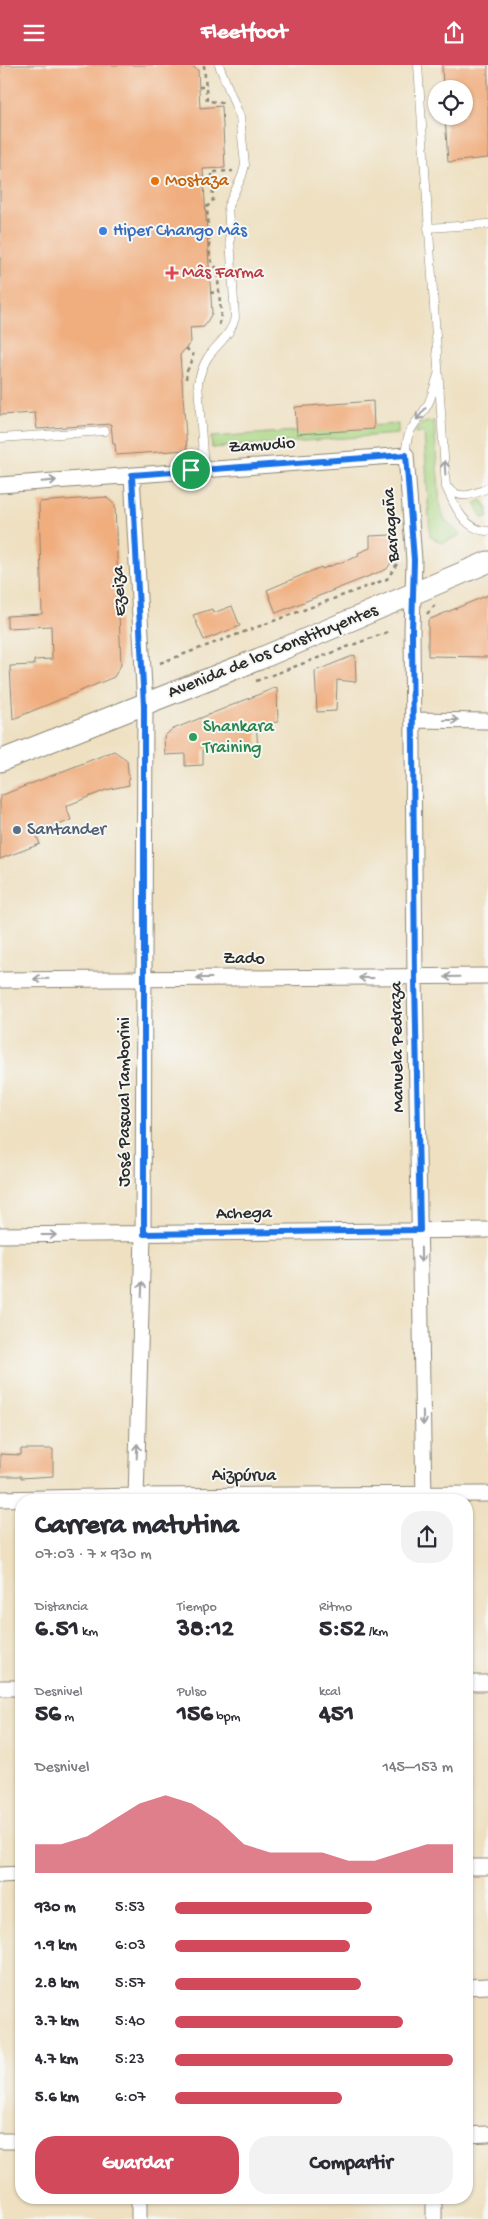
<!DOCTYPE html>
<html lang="es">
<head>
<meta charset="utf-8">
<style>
	:root { --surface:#fff; --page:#f2f2f3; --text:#2b2b33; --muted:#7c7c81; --accent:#d1495b }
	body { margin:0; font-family:"Gochi Hand",sans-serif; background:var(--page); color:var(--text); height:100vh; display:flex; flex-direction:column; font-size:19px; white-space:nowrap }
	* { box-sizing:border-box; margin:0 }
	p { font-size:16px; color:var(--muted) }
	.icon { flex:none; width:28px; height:28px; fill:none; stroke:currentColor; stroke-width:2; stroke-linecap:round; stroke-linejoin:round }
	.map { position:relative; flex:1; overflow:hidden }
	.sheet { position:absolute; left:15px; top:1429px; width:458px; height:710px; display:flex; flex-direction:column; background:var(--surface); border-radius:20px; box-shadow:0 1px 4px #0004 }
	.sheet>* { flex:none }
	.controls { position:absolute; left:428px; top:15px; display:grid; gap:10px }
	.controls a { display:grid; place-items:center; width:45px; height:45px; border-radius:50%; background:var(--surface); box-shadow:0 1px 4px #0004; font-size:25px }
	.pin { position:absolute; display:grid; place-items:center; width:42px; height:42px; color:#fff; margin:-21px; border:2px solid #fff; border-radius:50%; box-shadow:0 1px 5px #0007 }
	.round { display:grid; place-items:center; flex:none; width:52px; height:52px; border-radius:20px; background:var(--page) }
	.summary { display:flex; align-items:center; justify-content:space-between; height:85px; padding:0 20px }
	h1 { font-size:28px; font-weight:700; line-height:38px }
	.figures { display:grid; grid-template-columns:repeat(3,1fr); gap:8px; height:85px; padding:5px 20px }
	.figures div { display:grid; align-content:center }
	.figures b { font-size:25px; font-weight:700 }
	.figures small { font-size:14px; font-weight:400 }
	.figures p { font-size:14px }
	.chart { height:140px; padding:10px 20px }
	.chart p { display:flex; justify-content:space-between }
	.chart svg { width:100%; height:90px; margin-top:5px; fill:var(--accent); opacity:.7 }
	.button { display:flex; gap:10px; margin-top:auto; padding:10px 20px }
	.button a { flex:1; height:58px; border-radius:20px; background:var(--accent); color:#fff; font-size:20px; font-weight:700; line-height:58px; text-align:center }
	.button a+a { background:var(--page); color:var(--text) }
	ul { padding:0 20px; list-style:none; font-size:16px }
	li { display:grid; grid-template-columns:80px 60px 1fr; align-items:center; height:38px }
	li i { height:12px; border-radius:6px; background:var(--accent) }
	header { display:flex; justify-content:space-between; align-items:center; height:65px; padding:0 20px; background:var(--accent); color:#fff; font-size:22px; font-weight:700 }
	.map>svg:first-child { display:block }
</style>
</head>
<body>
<header><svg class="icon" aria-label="menu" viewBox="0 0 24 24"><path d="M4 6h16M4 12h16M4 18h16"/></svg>Fleetfoot<svg class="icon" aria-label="share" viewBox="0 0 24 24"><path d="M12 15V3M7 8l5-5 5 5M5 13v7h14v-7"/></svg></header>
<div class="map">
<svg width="488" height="2154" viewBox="0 0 488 2154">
	<rect width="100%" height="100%" fill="#f6f6f2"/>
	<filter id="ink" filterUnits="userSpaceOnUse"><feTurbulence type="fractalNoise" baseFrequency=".02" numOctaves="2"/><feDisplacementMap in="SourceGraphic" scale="10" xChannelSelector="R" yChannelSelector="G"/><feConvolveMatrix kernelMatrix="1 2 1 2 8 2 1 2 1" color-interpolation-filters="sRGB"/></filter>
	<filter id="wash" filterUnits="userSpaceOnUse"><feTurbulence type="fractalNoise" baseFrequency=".0096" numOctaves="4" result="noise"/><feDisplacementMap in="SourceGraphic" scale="20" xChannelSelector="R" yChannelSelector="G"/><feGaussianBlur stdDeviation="1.12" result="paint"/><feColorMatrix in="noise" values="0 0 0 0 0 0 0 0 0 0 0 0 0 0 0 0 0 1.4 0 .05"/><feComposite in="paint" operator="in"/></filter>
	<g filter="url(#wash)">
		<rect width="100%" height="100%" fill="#eee0c1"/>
		<!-- green -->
		<path fill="#a8d481" stroke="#6a8056" d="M434 356 440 442 445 455 461 470 442 478 430 471 424 367 416 368C417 358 426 357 434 356Z
			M398 359V369L212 383 211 372Z
			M482 435 488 444V452L482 453 475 438Z"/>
		<g id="blocks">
			<!-- building -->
			<path fill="#f0ad7e" d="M0 0H190L198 5 200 43 222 41 225 103 203 104 212 248 204 262 190 263 191 277 180 290 187 385 116 390 115 379H113L111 359 37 364 35 348 0 350Z
				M442 0H488V93L448 97 445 51H464V24H443Z
				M373 336 374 364 297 369 295 342Z
				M106 432 115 440 121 600 114 612 13 654 10 601 34 600V595L52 594 51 561 7 563V551L42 549 39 437Z
				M392 470 393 494 387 504 276 548 267 525 321 502 322 504 359 491 358 488 370 483V471Z
				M488 530V592L428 591V555Z
				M232 541 240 561 204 575 193 550 212 544 213 548Z
				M355 590 356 617 337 615 336 646 317 647 315 606Z
				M277 622 278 657 256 659 258 683 203 685V700L185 701V689L165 690 164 672 171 665Z
				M114 686 127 695 129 720 106 725 66 741 71 755 36 769 40 779 0 794V731Z
				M21 1384H53V1411L21 1413V1411H0V1389L21 1390Z"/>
		</g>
	</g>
	<g filter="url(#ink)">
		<use href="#blocks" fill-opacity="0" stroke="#8c8676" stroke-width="1"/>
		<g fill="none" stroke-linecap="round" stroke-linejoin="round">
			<defs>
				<path id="service" d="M418 0 446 422C454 440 465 466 488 466
					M428 163 488 159
					M0 373 105 366
					M406 390C405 362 419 358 429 337 433 328 435 319 438 310
					M204 404 198 318C200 309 203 300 208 292 218 278 231 270 235 253L228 141 242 111 245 100 240 52 219 0
					M448 423C461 436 474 429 488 423"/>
				<path id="minor" d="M132 410 145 640 143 1169 136 1435
					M0 420 406 390 414 495 412 566 415 913 424 1435
					M413 655 488 656
					M0 915 488 911
					M0 1170 488 1165
					M0 1434 136 1431 488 1429
					M466 1618H488
					M0 1623H21
					M466 1802H488
					M0 1810 21 1809
					M466 1922 488 1921
					M466 2070 488 2069
					M0 2076H21
					M434 2132V2154
					M139 2154V2132"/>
				<path id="secondary" d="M0 696 259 594 488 497"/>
			</defs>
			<!-- service casing -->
			<use href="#service" stroke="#8c8676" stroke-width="9"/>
			<!-- minor casing -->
			<use href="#minor" stroke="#8c8676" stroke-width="17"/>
			<!-- secondary casing -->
			<use href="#secondary" stroke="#8c8676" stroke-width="23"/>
			<!-- path -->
			<path stroke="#8c8676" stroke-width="2.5" stroke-dasharray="4 4" stroke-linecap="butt" d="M204 0 207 36 219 37 223 39
				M199 22H206
				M210 228 219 227
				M219 260 221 249 217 204 210 194 207 142 213 135 212 107 233 106
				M186 283 194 291
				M186 314 187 306 194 292
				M427 549 435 540
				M160 598 387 514 397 499V483
				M256 616 390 566"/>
			<!-- service -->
			<use href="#service" stroke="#fff" stroke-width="8"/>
			<!-- minor -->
			<use href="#minor" stroke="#fff" stroke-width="15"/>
			<!-- secondary -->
			<use href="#secondary" stroke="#fff" stroke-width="21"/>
		</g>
		<!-- one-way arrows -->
		<defs><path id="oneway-shaft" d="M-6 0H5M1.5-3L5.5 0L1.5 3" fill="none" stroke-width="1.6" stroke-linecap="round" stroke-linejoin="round" transform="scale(1.25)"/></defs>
		<g stroke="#a0a0a0">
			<use href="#oneway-shaft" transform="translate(421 349) rotate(128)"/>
			<use href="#oneway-shaft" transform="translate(445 403) rotate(-93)"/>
			<use href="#oneway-shaft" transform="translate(49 416) rotate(-5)"/>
			<use href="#oneway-shaft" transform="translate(451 655)"/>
			<use href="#oneway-shaft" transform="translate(452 912) rotate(179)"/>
			<use href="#oneway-shaft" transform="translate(204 913) rotate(-180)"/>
			<use href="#oneway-shaft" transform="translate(366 913) rotate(-180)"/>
			<use href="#oneway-shaft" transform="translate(41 914) rotate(179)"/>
			<use href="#oneway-shaft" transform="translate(49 1170)"/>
			<use href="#oneway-shaft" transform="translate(421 1190) rotate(89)"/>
			<use href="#oneway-shaft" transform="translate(142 1224) rotate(-88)"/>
			<use href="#oneway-shaft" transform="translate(423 1353) rotate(89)"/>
			<use href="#oneway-shaft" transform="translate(137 1386) rotate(-88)"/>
		</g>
	</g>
	<g fill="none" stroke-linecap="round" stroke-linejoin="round" filter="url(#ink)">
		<defs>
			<path id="route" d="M406 390 414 495 412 566 415 913 420 1165 144 1169V640L132 410Z"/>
		</defs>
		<!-- route casing -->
		<use href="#route" stroke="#fff" stroke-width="10"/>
		<!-- route -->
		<use href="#route" stroke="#1a73e8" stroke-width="6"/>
	</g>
	<!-- markers -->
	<circle fill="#e8710a" stroke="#f6f6f2" stroke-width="2" cx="155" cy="116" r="5"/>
	<circle fill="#3f7fe0" stroke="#f6f6f2" stroke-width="2" cx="103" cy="166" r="5"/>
	<path fill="#e0444e" stroke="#f6f6f2" stroke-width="2" d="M169.5 200.5h5v5h5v5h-5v5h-5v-5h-5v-5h5z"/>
	<circle fill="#2e9e5b" stroke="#f6f6f2" stroke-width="2" cx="193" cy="672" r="5"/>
	<circle fill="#5c6f8a" stroke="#f6f6f2" stroke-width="2" cx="17" cy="765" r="5"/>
	<g text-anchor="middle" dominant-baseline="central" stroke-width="4" stroke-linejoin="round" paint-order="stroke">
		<!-- food labels -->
		<g font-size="18" fill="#c56008" stroke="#f6f6f2" text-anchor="start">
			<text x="165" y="116">Mostaza</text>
		</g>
		<!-- shop labels -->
		<g font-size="18" fill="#366cbe" stroke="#f6f6f2" text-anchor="start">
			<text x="113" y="166">Hiper Chango Mâs</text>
		</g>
		<!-- health labels -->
		<g font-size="18" fill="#be3a42" stroke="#f6f6f2" text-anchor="start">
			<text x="182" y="208">Mâs Farma</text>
		</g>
		<!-- street labels -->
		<g font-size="18" fill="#2b2b2b" stroke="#f6f6f2">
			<text transform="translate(262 381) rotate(-4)">Zamudio</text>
			<text transform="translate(392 460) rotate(-94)">Baragaña</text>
			<text transform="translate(120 526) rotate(-93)">Ezeiza</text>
			<text transform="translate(273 587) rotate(-22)">Avenida de los Constituyentes</text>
			<text x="244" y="894">Zado</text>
			<text transform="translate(398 982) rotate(-91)">Manuela Pedraza</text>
			<text transform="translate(125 1037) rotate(-90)">José Pascual Tamborini</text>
			<text transform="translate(244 1149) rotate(-1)">Achega</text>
			<text x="244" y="1411">Aizpúrua</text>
		</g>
		<!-- leisure labels -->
		<g font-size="18" fill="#27864d" stroke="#f6f6f2" text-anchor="start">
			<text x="203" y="662">Shankara<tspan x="203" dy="21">Training</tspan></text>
		</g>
		<!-- service labels -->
		<g font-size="18" fill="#4e5e75" stroke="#f6f6f2" text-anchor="start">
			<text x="27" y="765">Santander</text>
		</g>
	</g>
</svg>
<div class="controls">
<a><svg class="icon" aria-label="locate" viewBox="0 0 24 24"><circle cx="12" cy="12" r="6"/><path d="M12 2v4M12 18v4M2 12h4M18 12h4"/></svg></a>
</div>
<div class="pin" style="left:191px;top:405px;background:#1e9e55"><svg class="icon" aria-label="arrive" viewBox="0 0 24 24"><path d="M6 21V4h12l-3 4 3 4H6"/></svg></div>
<section class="sheet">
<div class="summary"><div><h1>Carrera matutina</h1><p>07:03 · 7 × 930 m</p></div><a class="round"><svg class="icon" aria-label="share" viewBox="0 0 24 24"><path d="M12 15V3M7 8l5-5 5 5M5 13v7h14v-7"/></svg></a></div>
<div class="figures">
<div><p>Distancia</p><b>6.51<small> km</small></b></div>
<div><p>Tiempo</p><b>38:12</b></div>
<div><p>Ritmo</p><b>5:52<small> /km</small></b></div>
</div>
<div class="figures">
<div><p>Desnivel</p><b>56<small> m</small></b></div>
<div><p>Pulso</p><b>156<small> bpm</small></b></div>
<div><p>kcal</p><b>451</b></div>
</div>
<div class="chart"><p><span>Desnivel</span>145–153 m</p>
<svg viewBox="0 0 160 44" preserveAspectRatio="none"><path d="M0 44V30L10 30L20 26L30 18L40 10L50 6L60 10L70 18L80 30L90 34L100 34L110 34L120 38L130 38L140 34L150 30L160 30V44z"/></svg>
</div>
<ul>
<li><b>930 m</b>5:53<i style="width:71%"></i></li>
<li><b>1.9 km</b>6:03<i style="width:63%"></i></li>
<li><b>2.8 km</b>5:57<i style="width:67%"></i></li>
<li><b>3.7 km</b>5:40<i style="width:82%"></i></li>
<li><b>4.7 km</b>5:23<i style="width:100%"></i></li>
<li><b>5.6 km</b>6:07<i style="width:60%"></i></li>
</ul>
<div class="button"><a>Guardar</a><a>Compartir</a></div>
</section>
</div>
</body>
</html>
